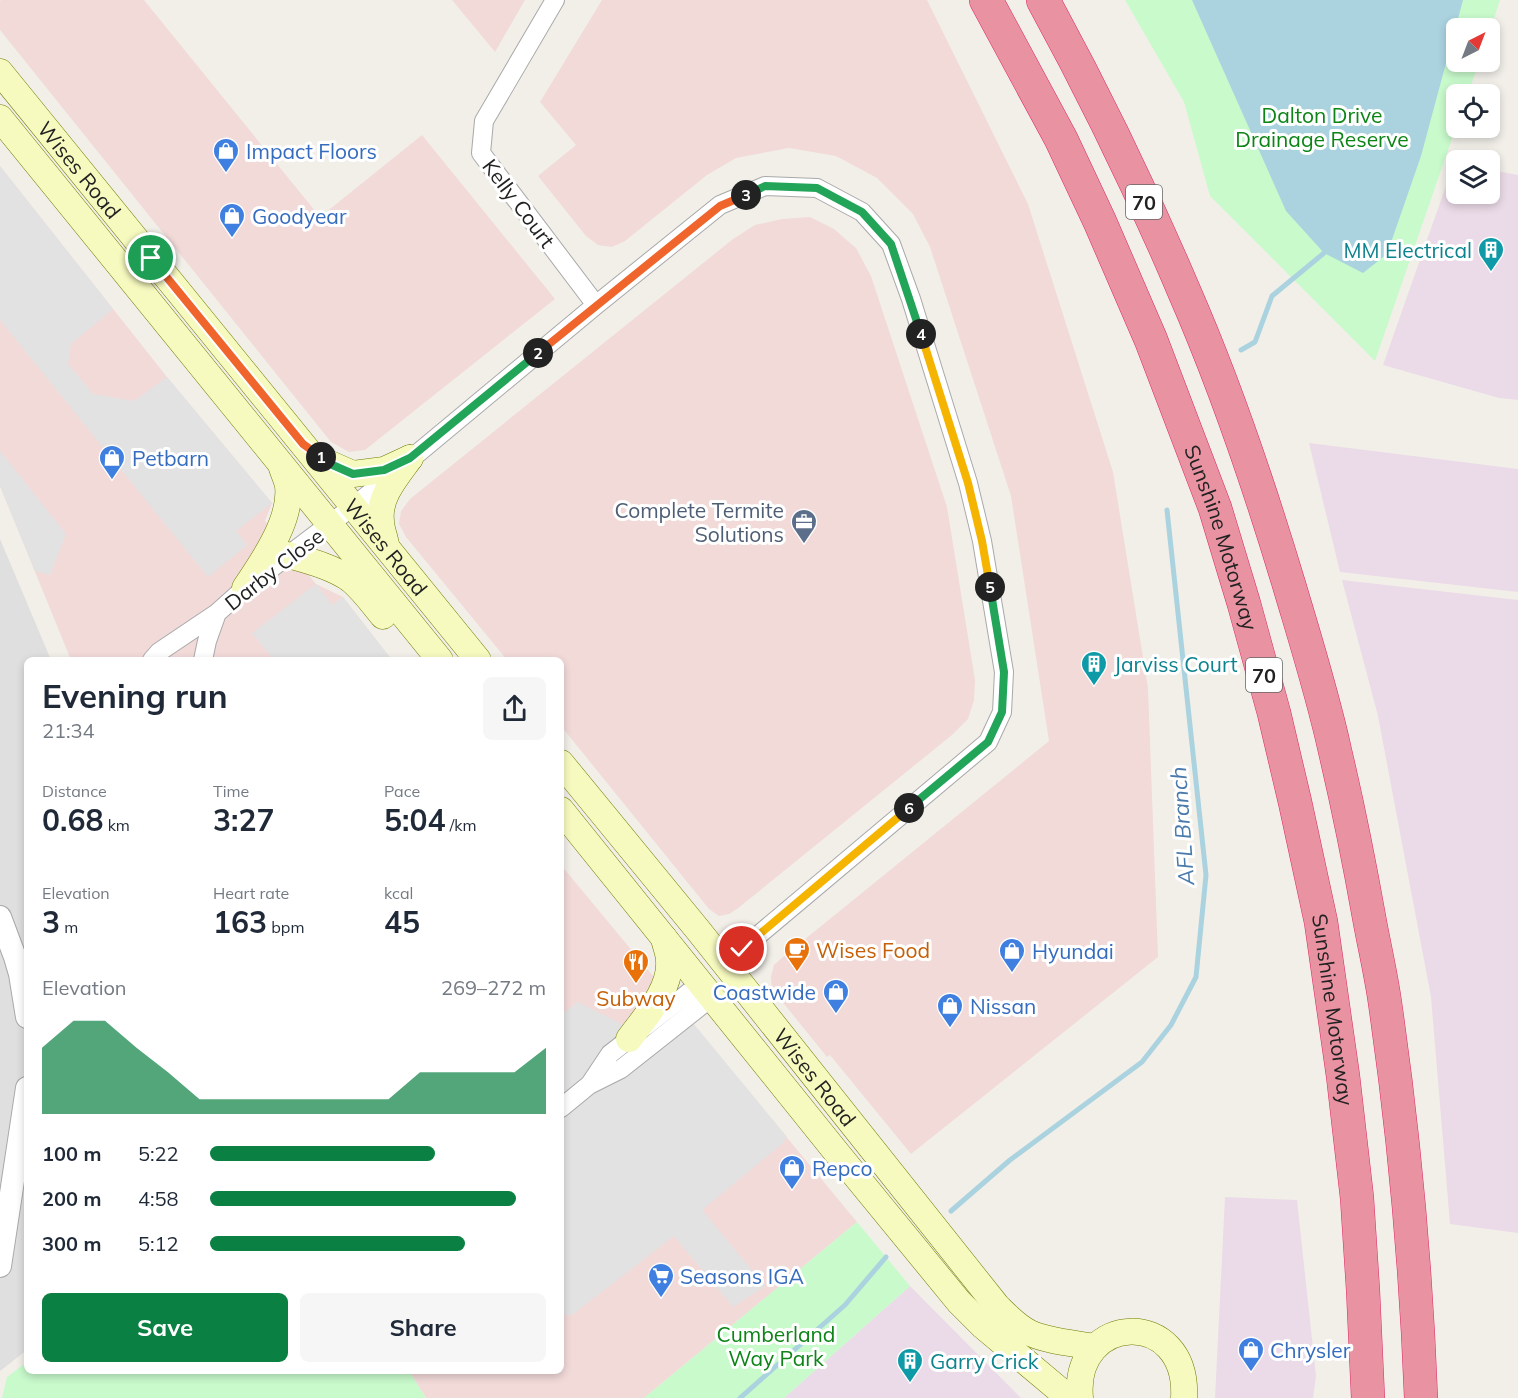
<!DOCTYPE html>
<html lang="en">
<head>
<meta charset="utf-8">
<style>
	:root { --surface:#fff; --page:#f6f6f7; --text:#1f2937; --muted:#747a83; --accent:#0b8043 }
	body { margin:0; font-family:Mulish,sans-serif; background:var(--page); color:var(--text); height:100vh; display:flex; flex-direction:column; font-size:22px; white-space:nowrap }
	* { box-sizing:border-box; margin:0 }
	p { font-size:20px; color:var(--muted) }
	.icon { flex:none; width:33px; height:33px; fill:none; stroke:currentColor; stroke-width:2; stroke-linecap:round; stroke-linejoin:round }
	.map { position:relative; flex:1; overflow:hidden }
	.panel { position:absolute; left:24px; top:657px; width:540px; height:717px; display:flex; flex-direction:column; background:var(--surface); border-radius:9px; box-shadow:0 3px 9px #0003 }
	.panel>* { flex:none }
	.needle { width:39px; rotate:42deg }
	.fabs { position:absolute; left:1446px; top:18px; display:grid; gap:12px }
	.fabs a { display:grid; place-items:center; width:54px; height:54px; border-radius:9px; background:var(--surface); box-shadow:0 3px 9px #0003; font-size:30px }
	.pin { position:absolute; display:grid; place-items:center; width:51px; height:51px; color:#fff; margin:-26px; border:3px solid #fff; border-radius:50%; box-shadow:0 2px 6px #0007 }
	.km { position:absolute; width:30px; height:30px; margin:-15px; border-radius:50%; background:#222; color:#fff; font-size:16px; line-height:30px; text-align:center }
	.round { display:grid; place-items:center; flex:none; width:63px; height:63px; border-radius:9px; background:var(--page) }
	.head { display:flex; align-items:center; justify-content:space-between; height:102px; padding:0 18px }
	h1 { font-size:33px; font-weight:700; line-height:45px }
	.stats { display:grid; grid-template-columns:repeat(3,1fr); gap:9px; height:102px; padding:6px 18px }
	.stats div { display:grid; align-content:center }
	.stats b { font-size:30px; font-weight:700 }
	.stats small { font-size:16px; font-weight:400 }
	.stats p { font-size:16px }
	.chart { height:168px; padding:12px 18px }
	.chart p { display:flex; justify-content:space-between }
	.chart svg { width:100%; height:108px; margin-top:6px; fill:var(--accent); opacity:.7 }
	.cta { display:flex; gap:12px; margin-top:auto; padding:12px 18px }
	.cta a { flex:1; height:69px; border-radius:9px; background:var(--accent); color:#fff; font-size:24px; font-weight:700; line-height:69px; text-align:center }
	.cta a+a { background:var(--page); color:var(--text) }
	ul { padding:0 18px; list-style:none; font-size:20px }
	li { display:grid; grid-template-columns:96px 72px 1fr; align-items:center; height:45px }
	li i { height:15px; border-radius:8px; background:var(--accent) }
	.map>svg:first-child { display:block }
</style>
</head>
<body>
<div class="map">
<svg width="1518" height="1398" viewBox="0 0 1518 1398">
	<rect width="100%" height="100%" fill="#f2efe9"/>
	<!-- residential -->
	<path fill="#e0dfdf" d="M0 539 51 660H27V1350L0 1371Z"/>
	<!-- commercial -->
	<path fill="#f2dad9" d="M1 0H144L320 217 422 135 555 299 365 450 349 452 331 442 0 30V1Z
		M452 0H525L495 52Z
		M602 0H927L1028 204 1113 472 1148 688 1158 957 911 1154 830 1055 827 1057 772 989 771 977 774 965 783 957 1049 741 1011 496 930 247 913 214 877 178 836 156 789 148 736 158 707 175 625 241 612 247 598 245 586 236 538 176 576 145 540 102Z
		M0 166 167 377 272 503 265 521 316 584 343 597 392 660H71L0 486Z
		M810 217 834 229 856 248 871 276 947 507 975 680 974 700 968 719 952 735 737 909 729 914 719 916 709 909 561 726V660H507L406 537 399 524 401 511 410 499 733 239 755 225 782 219Z
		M561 865 857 1222 644 1398H426L409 1371H561Z"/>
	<!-- industrial -->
	<path fill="#ebdbe8" d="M1454 163 1456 164V194H1490V170L1518 175V400L1499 398 1383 365Z
		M1309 443 1518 469V592L1340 572Z
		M1342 580 1518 600V1233L1450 1224 1431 997 1378 716Z
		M1225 1197 1297 1200 1316 1376 1313 1398H1215Z
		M910 1286 1021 1398H784Z"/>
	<!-- park -->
	<path fill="#c8facc" d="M1125 0H1500L1490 31V28H1456V62H1479L1468 94H1456V127L1375 361 1210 196 1184 102Z
		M857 1222 910 1286 784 1398H644Z
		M27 1362V1371H409L426 1398H2L7 1377Z"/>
	<!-- parking -->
	<path fill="#e2e2e2" d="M0 166 113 309 71 344 68 364 93 394 134 401 167 377 272 503 236 531 247 545 208 577 0 320Z
		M0 451 66 534 50 575 35 571 0 486Z
		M316 584 332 605 343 597 392 660H274L252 633Z
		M660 983 787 1137 782 1144 702 1210 765 1286 733 1307 674 1236 572 1315H561V1015L578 1002 629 1028Z"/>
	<!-- water -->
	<path fill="#aad3df" d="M1192 0H1463L1421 156 1387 254 1363 273 1324 253 1286 211Z"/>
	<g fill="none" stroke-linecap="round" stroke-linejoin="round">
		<!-- stream -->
		<path stroke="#aad3df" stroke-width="5" d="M1241 350 1255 342 1272 296 1324 253
			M951 1211 1010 1160 1142 1062 1171 1025 1196 977 1206 875 1167 510
			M740 1398 845 1305 886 1257"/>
		<defs>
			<path id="minor" d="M555 0 484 121 481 153 596 305
				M152 660 159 652 217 613 245 588 364 498 596 305 720 205 765 186 817 188 862 212 891 244 911 299 968 483 982 541 1004 672 1002 712 988 742 749 943 727 966
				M203 660 207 641 217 613
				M590 1084 610 1054 701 983
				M561 1108 589 1085 621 1069 712 997"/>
			<path id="tertiary" d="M0 917 15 957 20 974 27 1017
				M0 1266 27 1088"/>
			<g id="secondary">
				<path id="s1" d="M0 72 478 660"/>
				<path d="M0 118 440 660"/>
				<path d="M320 457 328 463 353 474 384 470 410 458"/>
				<path d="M386 545C385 537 381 529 381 521 378 497 397 476 410 458"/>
				<path d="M288 555C309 561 333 567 351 580 363 590 373 604 383 616"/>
				<path d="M245 588C263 561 292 520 288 486 287 480 284 474 282 468"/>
				<path id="s2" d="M561 763 698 930 997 1306C1007 1316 1017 1327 1030 1333 1050 1342 1074 1343 1095 1347"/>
				<path d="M561 810 837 1153 959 1302 983 1326 1069 1398"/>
				<path d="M629 1039C645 1017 671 990 669 961 669 953 665 945 664 938"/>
				<path d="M1080 1398C1072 1312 1189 1307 1184 1398"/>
			</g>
			<g id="motorway">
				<path id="s3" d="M986 0 1061 139 1100 222 1151 340 1215 508 1244 604 1274 713 1295 802 1321 922 1343 1076 1357 1198 1363 1290 1368 1398"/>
				<path d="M1043 0C1095 95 1142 192 1184 291 1226 387 1260 488 1290 588 1306 642 1323 696 1335 751 1348 806 1359 861 1369 917 1374 945 1381 974 1385 1003 1404 1134 1416 1266 1421 1398"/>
			</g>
		</defs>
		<!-- minor casing -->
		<use href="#minor" stroke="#a9a9a9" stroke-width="20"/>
		<!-- tertiary casing -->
		<use href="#tertiary" stroke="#a9a9a9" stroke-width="24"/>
		<!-- secondary casing -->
		<use href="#secondary" stroke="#707d05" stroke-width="27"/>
		<!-- motorway casing -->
		<use href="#motorway" stroke="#dc2a67" stroke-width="34"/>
		<!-- minor -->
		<use href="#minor" stroke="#fff" stroke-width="18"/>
		<!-- tertiary -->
		<use href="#tertiary" stroke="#fff" stroke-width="22"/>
		<!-- secondary -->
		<use href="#secondary" stroke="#f7fabf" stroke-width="26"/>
		<!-- motorway -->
		<use href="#motorway" stroke="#e892a2" stroke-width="33"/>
	</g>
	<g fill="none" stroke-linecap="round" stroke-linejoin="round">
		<defs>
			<path id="split-1" d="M151 258 303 444 321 457"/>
			<path id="split-2" d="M321 457 328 463 353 474 384 470 410 458 538 353"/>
			<path id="split-3" d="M538 353 720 206 746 195"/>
			<path id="split-4" d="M746 195 765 186 817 188 862 212 891 244 921 334"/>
			<path id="split-5" d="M921 334 968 483 982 541 990 587"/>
			<path id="split-6" d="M909 808 988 742 1002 712 1004 672 990 587"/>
			<path id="split-7" d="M742 949 909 808"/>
		</defs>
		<!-- split-1 casing -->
		<use href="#split-1" stroke="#fff" stroke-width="12"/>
		<!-- split-2 casing -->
		<use href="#split-2" stroke="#fff" stroke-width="12"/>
		<!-- split-3 casing -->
		<use href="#split-3" stroke="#fff" stroke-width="12"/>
		<!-- split-4 casing -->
		<use href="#split-4" stroke="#fff" stroke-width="12"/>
		<!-- split-5 casing -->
		<use href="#split-5" stroke="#fff" stroke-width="12"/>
		<!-- split-6 casing -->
		<use href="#split-6" stroke="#fff" stroke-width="12"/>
		<!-- split-7 casing -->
		<use href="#split-7" stroke="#fff" stroke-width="12"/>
		<!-- split-1 -->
		<use href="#split-1" stroke="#f0652b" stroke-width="8"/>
		<!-- split-2 -->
		<use href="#split-2" stroke="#22a559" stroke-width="8"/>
		<!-- split-3 -->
		<use href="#split-3" stroke="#f0652b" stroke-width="8"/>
		<!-- split-4 -->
		<use href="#split-4" stroke="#22a559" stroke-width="8"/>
		<!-- split-5 -->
		<use href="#split-5" stroke="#f5b400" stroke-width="8"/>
		<!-- split-6 -->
		<use href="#split-6" stroke="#22a559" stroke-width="8"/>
		<!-- split-7 -->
		<use href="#split-7" stroke="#f5b400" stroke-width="8"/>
	</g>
	<!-- icons -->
	<defs>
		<symbol id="shop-pin" viewBox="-11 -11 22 30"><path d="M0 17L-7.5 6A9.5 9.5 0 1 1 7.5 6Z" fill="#3f7fe0" stroke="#fff"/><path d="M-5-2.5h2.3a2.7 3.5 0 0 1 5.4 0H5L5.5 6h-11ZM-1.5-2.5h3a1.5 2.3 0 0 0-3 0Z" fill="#fff"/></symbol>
		<symbol id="building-pin" viewBox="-11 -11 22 30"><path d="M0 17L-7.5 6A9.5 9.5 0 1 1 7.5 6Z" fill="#0f9aa8" stroke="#fff"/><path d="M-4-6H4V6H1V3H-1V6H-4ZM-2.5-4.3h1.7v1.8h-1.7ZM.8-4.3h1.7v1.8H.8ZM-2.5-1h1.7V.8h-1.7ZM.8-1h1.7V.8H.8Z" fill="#fff"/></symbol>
		<symbol id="office-pin" viewBox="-11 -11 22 30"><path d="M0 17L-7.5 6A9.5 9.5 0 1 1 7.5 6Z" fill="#5c6f8a" stroke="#fff"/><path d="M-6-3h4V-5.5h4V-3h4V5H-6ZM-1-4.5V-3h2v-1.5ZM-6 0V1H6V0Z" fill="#fff"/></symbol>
		<symbol id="cafe-pin" viewBox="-11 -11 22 30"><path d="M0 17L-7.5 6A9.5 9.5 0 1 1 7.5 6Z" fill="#e8710a" stroke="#fff"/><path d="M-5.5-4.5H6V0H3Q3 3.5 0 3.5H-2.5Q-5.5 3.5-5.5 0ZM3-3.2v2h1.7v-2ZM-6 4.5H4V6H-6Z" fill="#fff"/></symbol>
		<symbol id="restaurant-pin" viewBox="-11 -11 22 30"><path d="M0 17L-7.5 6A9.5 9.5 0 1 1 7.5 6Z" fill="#e8710a" stroke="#fff"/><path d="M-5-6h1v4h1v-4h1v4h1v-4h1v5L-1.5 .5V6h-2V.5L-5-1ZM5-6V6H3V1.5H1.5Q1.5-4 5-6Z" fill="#fff"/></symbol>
		<symbol id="supermarket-pin" viewBox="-11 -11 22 30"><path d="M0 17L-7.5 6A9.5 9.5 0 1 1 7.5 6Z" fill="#3f7fe0" stroke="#fff"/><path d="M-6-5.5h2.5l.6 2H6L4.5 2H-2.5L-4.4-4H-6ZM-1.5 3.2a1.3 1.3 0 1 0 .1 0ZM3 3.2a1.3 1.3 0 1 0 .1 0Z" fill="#fff"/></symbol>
	</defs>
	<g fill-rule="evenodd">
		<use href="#shop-pin" x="211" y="136" width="30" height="40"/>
		<use href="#shop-pin" x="217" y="201" width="30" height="40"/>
		<use href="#building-pin" x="1476" y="235" width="30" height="40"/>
		<use href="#shop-pin" x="97" y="443" width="30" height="40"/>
		<use href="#office-pin" x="789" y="507" width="30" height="40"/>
		<use href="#building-pin" x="1079" y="649" width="30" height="40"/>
		<use href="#cafe-pin" x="782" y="935" width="30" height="40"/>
		<use href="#shop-pin" x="997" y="936" width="30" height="40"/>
		<use href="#restaurant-pin" x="621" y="947" width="30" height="40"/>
		<use href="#shop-pin" x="821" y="977" width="30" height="40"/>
		<use href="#shop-pin" x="935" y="991" width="30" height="40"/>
		<use href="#shop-pin" x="777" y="1153" width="30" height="40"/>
		<use href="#supermarket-pin" x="646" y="1261" width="30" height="40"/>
		<use href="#shop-pin" x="1236" y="1335" width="30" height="40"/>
		<use href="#building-pin" x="895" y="1346" width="30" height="40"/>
	</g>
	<g text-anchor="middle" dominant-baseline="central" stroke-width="6" stroke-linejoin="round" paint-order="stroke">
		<!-- shield labels -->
		<g fill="#fff" stroke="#646464" stroke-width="1.5">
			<rect x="1126" y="185" width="36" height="34" rx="4.5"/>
			<rect x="1246" y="658" width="36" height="34" rx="4.5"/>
		</g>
		<g font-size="20" font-weight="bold" fill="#222">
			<text x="1144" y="202">70</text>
			<text x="1264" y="675">70</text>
		</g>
		<!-- park labels -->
		<g font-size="21" fill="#0c8416" stroke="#fff">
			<text x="1322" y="115">Dalton Drive<tspan x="1322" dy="24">Drainage Reserve</tspan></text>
			<text x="776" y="1334">Cumberland<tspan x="776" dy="24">Way Park</tspan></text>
		</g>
		<!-- shop labels -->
		<g font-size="21" fill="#366cbe" stroke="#fff" text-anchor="start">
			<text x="246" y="151">Impact Floors</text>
			<text x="252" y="216">Goodyear</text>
			<text x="132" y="458">Petbarn</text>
			<text x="1032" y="951">Hyundai</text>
			<text x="816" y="992" text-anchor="end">Coastwide</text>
			<text x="970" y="1006">Nissan</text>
			<text x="812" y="1168">Repco</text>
			<text x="680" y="1276">Seasons IGA</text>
			<text x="1270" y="1350">Chrysler</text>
		</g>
		<!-- street labels -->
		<g font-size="21" fill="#222" stroke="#fff">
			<text stroke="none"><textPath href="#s1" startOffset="126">Wises Road</textPath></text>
			<text transform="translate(519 203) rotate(53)">Kelly Court</text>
			<text stroke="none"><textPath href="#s3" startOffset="588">Sunshine Motorway</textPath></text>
			<text stroke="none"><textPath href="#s1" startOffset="612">Wises Road</textPath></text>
			<text transform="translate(274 569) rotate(-38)">Darby Close</text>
			<text stroke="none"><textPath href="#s3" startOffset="1074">Sunshine Motorway</textPath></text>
			<text stroke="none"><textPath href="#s2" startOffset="404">Wises Road</textPath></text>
		</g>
		<!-- culture labels -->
		<g font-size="21" fill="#0d838f" stroke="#fff" text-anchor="start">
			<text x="1472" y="250" text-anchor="end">MM Electrical</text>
			<text x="1114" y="664">Jarviss Court</text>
			<text x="930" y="1361">Garry Crick</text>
		</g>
		<!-- service labels -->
		<g font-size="21" fill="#4e5e75" stroke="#fff" text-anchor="end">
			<text x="784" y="510">Complete Termite<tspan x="784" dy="24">Solutions</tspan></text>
		</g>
		<!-- food labels -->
		<g font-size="21" fill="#c56008" stroke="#fff" text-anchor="start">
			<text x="816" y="950">Wises Food</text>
			<text x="636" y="998" text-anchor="middle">Subway</text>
		</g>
		<!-- water labels -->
		<g font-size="22" font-style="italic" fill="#4a7aab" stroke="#fff">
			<text transform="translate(1182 826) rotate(-94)">AFL Branch</text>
		</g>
	</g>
</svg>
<div class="fabs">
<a><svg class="needle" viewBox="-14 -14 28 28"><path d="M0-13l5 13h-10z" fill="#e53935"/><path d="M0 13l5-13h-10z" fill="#747a83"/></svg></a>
<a><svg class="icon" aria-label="locate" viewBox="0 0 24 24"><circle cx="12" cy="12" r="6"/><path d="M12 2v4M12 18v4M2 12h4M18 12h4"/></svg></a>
<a><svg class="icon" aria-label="layers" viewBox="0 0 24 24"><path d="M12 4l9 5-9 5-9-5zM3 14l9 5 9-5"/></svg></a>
</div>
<div class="pin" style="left:151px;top:258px;background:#1e9e55"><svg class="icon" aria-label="arrive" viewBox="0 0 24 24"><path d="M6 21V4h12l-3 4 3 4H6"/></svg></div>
<div class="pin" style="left:742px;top:949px;background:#d93025"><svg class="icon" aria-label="check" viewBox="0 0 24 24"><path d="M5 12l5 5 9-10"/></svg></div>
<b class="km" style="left:321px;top:457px">1</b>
<b class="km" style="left:538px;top:353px">2</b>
<b class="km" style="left:746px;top:195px">3</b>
<b class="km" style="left:921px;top:334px">4</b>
<b class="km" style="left:990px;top:587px">5</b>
<b class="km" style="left:909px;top:808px">6</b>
<section class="panel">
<div class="head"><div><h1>Evening run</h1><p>21:34</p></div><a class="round"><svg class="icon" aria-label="share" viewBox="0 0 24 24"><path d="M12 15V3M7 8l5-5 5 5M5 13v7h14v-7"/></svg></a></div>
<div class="stats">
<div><p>Distance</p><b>0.68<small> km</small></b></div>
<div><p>Time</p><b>3:27</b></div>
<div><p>Pace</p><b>5:04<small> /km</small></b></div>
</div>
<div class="stats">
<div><p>Elevation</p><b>3<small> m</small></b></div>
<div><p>Heart rate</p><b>163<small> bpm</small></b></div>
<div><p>kcal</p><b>45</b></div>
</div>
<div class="chart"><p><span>Elevation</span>269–272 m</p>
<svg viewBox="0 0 160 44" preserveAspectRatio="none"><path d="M0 44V17L10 6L20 6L30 17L40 27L50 38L60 38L70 38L80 38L90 38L100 38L110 38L120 27L130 27L140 27L150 27L160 17V44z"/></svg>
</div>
<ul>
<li><b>100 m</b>5:22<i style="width:67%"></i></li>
<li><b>200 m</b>4:58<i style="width:91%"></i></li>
<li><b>300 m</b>5:12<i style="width:76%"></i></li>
</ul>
<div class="cta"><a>Save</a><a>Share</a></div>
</section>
</div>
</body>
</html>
